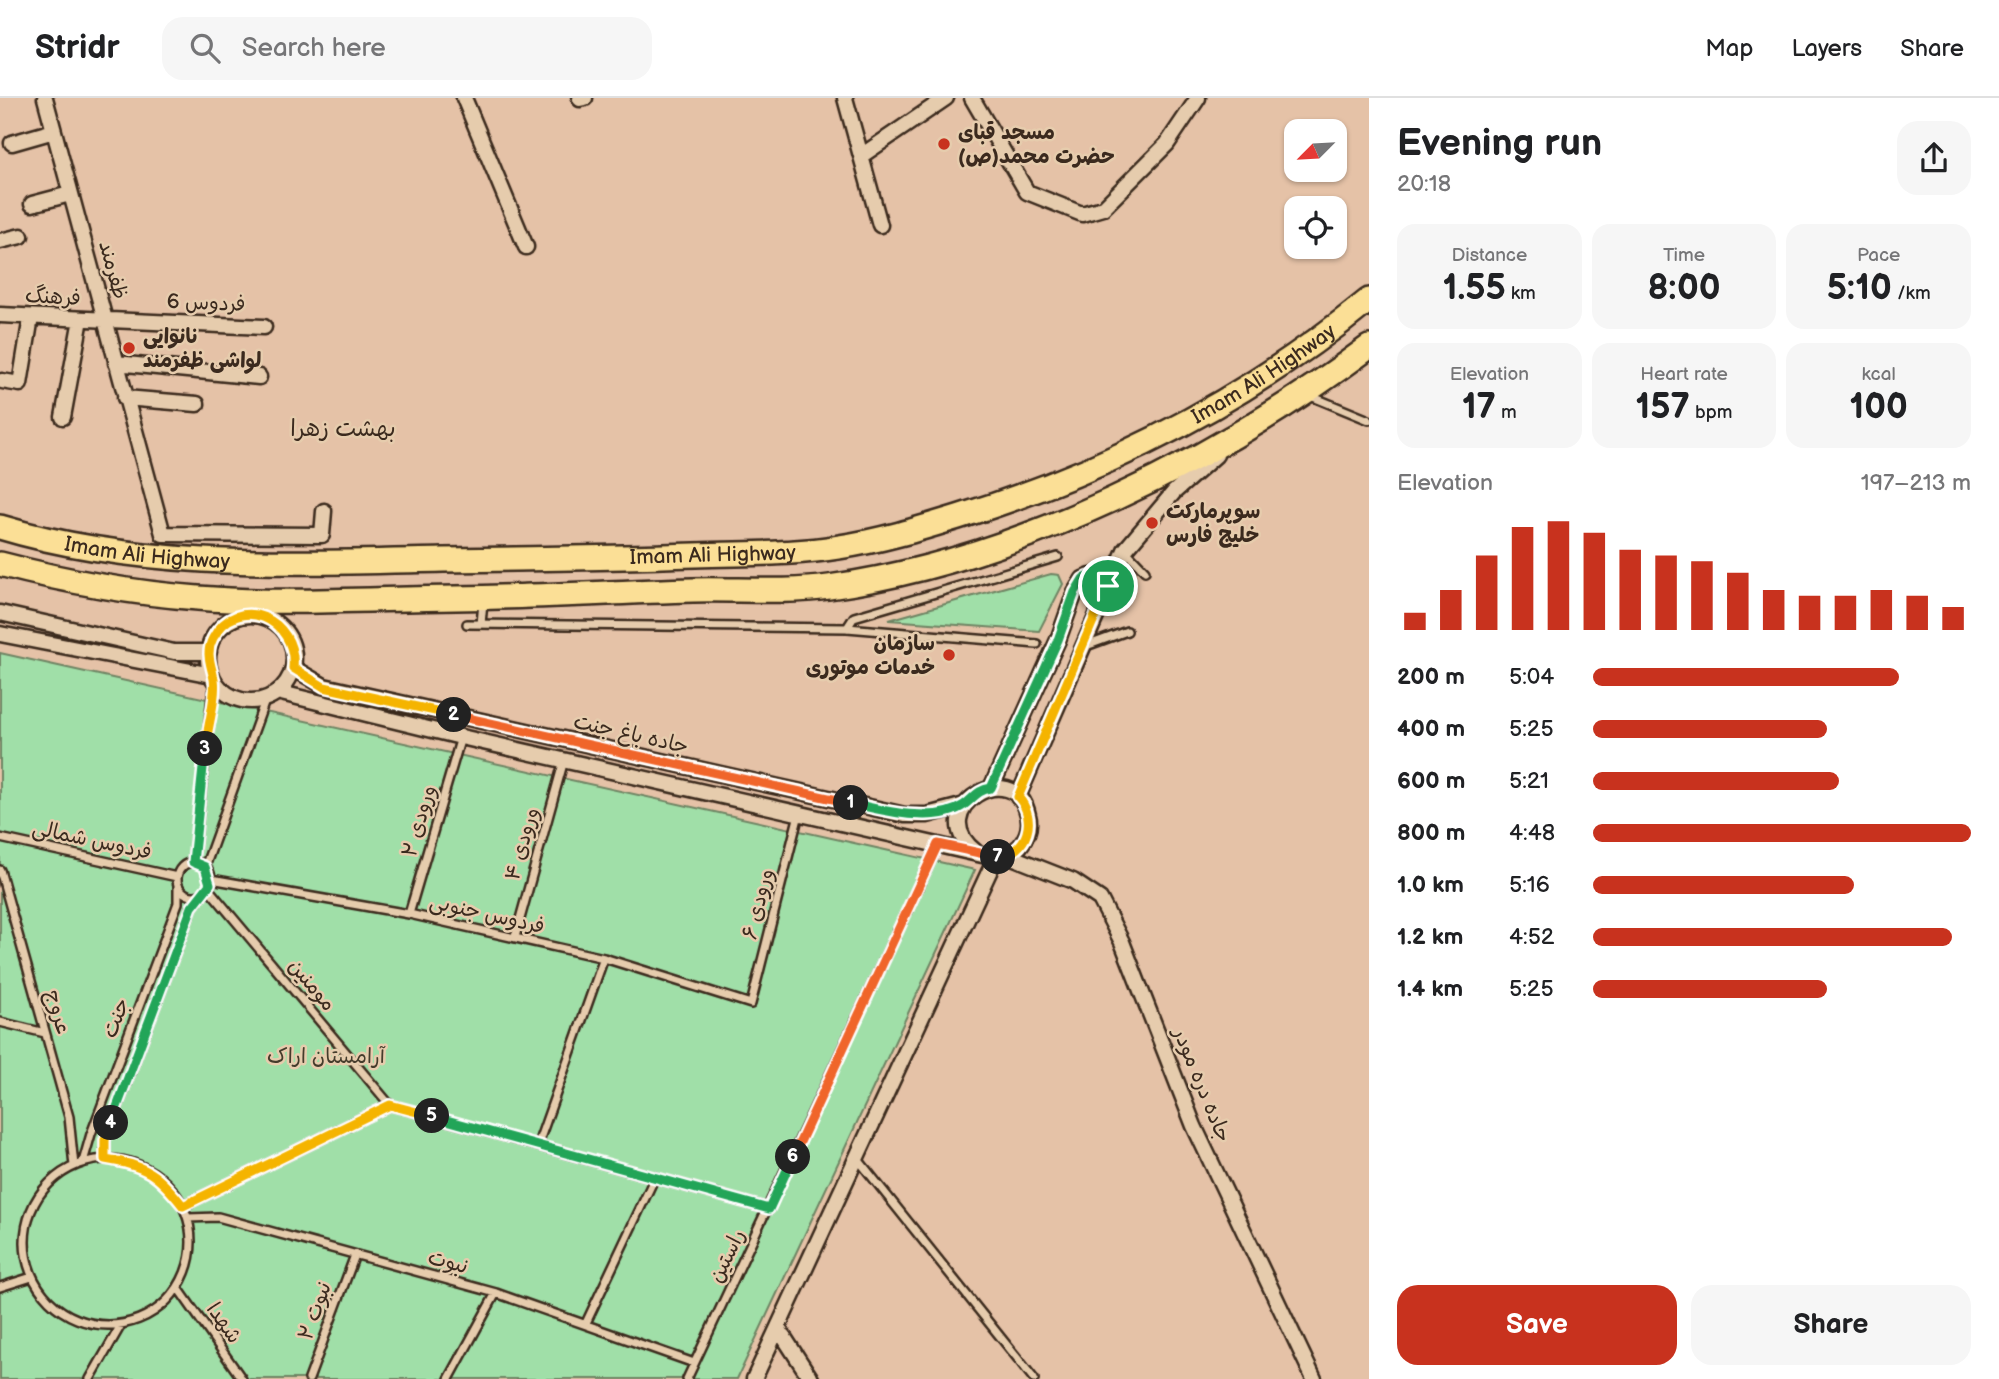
<!DOCTYPE html>
<html lang="en">
<head>
<meta charset="utf-8">
<style>
	:root { --surface:#fff; --page:#f6f6f6; --text:#202124; --muted:#757577; --line:#e0e0e0; --accent:#c8321e }
	body { margin:0; font-family:"Balsamiq Sans","Playpen Sans Arabic",sans-serif; background:var(--page); color:var(--text); height:100vh; display:flex; flex-direction:column; font-size:26px; white-space:nowrap }
	* { box-sizing:border-box; margin:0 }
	p { font-size:23px; color:var(--muted) }
	.icon { flex:none; width:38px; height:38px; fill:none; stroke:currentColor; stroke-width:2; stroke-linecap:round; stroke-linejoin:round }
	.map { position:relative; flex:1; overflow:hidden }
	.panel { display:flex; flex-direction:column; background:var(--surface); width:630px }
	.panel>* { flex:none }
	.needle { width:46px; rotate:246deg }
	.controls { position:absolute; left:1284px; top:21px; display:grid; gap:14px }
	.controls a { display:grid; place-items:center; width:63px; height:63px; border-radius:14px; background:var(--surface); box-shadow:0 2px 5px #0004; font-size:35px }
	.pin { position:absolute; display:grid; place-items:center; width:60px; height:60px; color:#fff; margin:-30px; border:4px solid #fff; border-radius:50%; box-shadow:0 2px 7px #0007 }
	.km { position:absolute; width:35px; height:35px; margin:-18px; border-radius:50%; background:#222; color:#fff; font-size:19px; line-height:35px; text-align:center }
	.round { display:grid; place-items:center; flex:none; width:74px; height:74px; border-radius:21px; background:var(--page) }
	.headline { display:flex; align-items:center; justify-content:space-between; height:119px; padding:0 28px }
	h1 { font-size:38px; font-weight:700; line-height:52px }
	.stats { display:grid; grid-template-columns:repeat(3,1fr); gap:10px; height:119px; padding:7px 28px }
	.stats div { display:grid; align-content:center; border-radius:18px; background:var(--page); text-align:center }
	.stats b { font-size:35px; font-weight:700 }
	.stats small { font-size:19px; font-weight:400 }
	.stats p { font-size:19px }
	.chart { height:196px; padding:14px 28px }
	.chart p { display:flex; justify-content:space-between }
	.chart svg { width:100%; height:126px; margin-top:7px; stroke:var(--accent); stroke-width:6 }
	.action { display:flex; gap:14px; margin-top:auto; padding:14px 28px }
	.action a { flex:1; height:80px; border-radius:21px; background:var(--accent); color:#fff; font-size:28px; font-weight:700; line-height:80px; text-align:center }
	.action a+a { background:var(--page); color:var(--text) }
	ul { padding:0 28px; list-style:none; font-size:23px }
	li { display:grid; grid-template-columns:112px 84px 1fr; align-items:center; height:52px }
	li i { height:18px; border-radius:9px; background:var(--accent) }
	header { display:flex; align-items:center; gap:42px; box-sizing:border-box; height:98px; padding:0 35px; background:var(--surface); border-bottom:2px solid var(--line) }
	header strong { font-size:33px }
	nav { display:flex; gap:38px; margin-inline-start:auto; font-size:24px }
	.search { width:490px; height:63px; background:var(--page); display:flex; align-items:center; gap:18px; box-sizing:border-box; padding:0 24px; border-radius:21px; color:var(--muted); font-size:26px }
	main { display:flex; flex:1; min-height:0 }
	.map>svg:first-child { display:block }
</style>
</head>
<body>
<header>
<strong>Stridr</strong>
<div class="search"><svg class="icon" aria-label="search" viewBox="0 0 24 24"><circle cx="10" cy="10" r="6"/><path d="M15 15l6 6"/></svg>Search here</div>
<nav><a>Map</a><a>Layers</a><a>Share</a></nav>
</header>
<main>
<div class="map">
<svg width="1369" height="1281" viewBox="0 0 1369 1281">
	<rect width="100%" height="100%" fill="#e5c2a7"/>
	<filter id="ink" filterUnits="userSpaceOnUse"><feTurbulence type="fractalNoise" baseFrequency=".0143" numOctaves="2"/><feDisplacementMap in="SourceGraphic" scale="14" xChannelSelector="R" yChannelSelector="G"/><feConvolveMatrix kernelMatrix="1 2 1 2 8 2 1 2 1" color-interpolation-filters="sRGB"/></filter>
	<g filter="url(#ink)">
		<!-- green -->
		<path fill="#a0dfa8" stroke="#6e8463" stroke-width="2" d="M1051 476 1059 477 1063 486 1039 533 889 522Z
			M0 555 975 772 737 1281H0Z"/>
		<g fill="none" stroke-linecap="round" stroke-linejoin="round">
			<defs>
				<path id="service" d="M1308 297 1369 322
					M1125 452 1145 473
					M467 526 847 530 1037 546
					M481 526 483 504
					M847 530 854 519 1058 459
					M1086 548 1127 533
					M0 740 177 779
					M193 764 214 581
					M177 781a17 17 0 1 1 34 0a17 17 0 1 1-34 0Z
					M205 769 266 600
					M0 772 69 1019 74 1068
					M211 781 409 816 604 860 751 906 799 716
					M208 790 390 1007
					M409 816 461 639
					M515 839 564 662
					M0 924 45 935
					M390 1007 769 1111
					M538 1046 604 860
					M857 1060 1034 1281
					M105 1061V1042L192 809 201 797
					M25 1144a83 83 0 1 1 166 0a83 83 0 1 1-166 0Z
					M83 1064 91 1036 178 805V788
					M183 1108 390 1007
					M188 1120 218 1119 496 1195 694 1265
					M0 1189 32 1179
					M178 1190 242 1281
					M586 1225 655 1079
					M90 1281 121 1227
					M309 1281 355 1157
					M449 1281 496 1195
					M687 1281 938 747"/>
				<path id="minor" d="M45 0 163 436 322 437 324 413
					M464 0 526 149
					M845 0 880 127
					M972 0 1027 94 1082 116 1103 110 1167 46 1198 0
					M580 1 585 0
					M12 45 54 33
					M861 58 946 0
					M32 106 70 96
					M0 143 21 138
					M0 217 264 229
					M116 265 259 279
					M2 283 20 286 31 219
					M125 300 197 306
					M63 319 81 221
					M0 515 174 554H209
					M208 560a43 43 0 1 1 86 0a43 43 0 1 1-86 0Z
					M0 536 212 577
					M293 570 324 588 905 717H927L965 707
					M277 594 461 639 991 759C1002 759 1012 756 1020 748 1027 739 1031 728 1028 717 1015 656 921 711 976 754
					M991 690 1058 542 1075 494 1083 481 1091 478 1108 488
					M1018 699 1125 452 1174 394 1216 357
					M1007 757 1073 783 1100 801 1122 844 1194 1028 1314 1281
					M778 1230 811 1281
					M754 1281 996 759"/>
				<g id="trunk">
					<path id="s1" d="M0 429C143 472 295 465 443 462 527 461 611 460 695 457 743 455 792 457 839 449 879 443 919 431 958 419 1107 373 1248 301 1369 202"/>
					<path d="M0 466C65 483 131 495 198 500 283 507 371 501 456 500 535 499 614 494 693 492 738 491 785 495 829 489 1016 463 1219 361 1369 249"/>
				</g>
			</defs>
			<!-- service casing -->
			<use href="#service" stroke="#3b2a1e" stroke-width="12"/>
			<!-- minor casing -->
			<use href="#minor" stroke="#3b2a1e" stroke-width="19"/>
			<!-- trunk casing -->
			<use href="#trunk" stroke="#3b2a1e" stroke-width="28"/>
			<!-- service -->
			<use href="#service" stroke="#e6ccad" stroke-width="7"/>
			<!-- minor -->
			<use href="#minor" stroke="#e6ccad" stroke-width="14"/>
			<!-- trunk -->
			<use href="#trunk" stroke="#fbdf96" stroke-width="23"/>
		</g>
	</g>
	<g fill="none" stroke-linecap="round" stroke-linejoin="round" filter="url(#ink)">
		<defs>
			<path id="split-1" d="M851 705C882 712 935 727 964 707 974 700 977 692 991 690L1058 542 1075 494 1083 481 1091 478 1108 488"/>
			<path id="split-2" d="M454 617 851 705"/>
			<path id="split-3" d="M205 651C207 632 217 598 214 581 211 566 205 555 213 540 237 494 298 521 293 570L324 589 454 617"/>
			<path id="split-4" d="M111 1025 192 809 210 786 205 769 193 764 205 651"/>
			<path id="split-5" d="M111 1025 105 1042V1061C145 1067 158 1076 183 1108L390 1007 432 1018"/>
			<path id="split-6" d="M432 1018 769 1111 793 1059"/>
			<path id="split-7" d="M793 1059 938 746 998 759"/>
			<path id="split-8" d="M998 759C1028 754 1038 721 1018 699L1108 488"/>
		</defs>
		<!-- split-1 casing -->
		<use href="#split-1" stroke="#fff" stroke-width="14"/>
		<!-- split-2 casing -->
		<use href="#split-2" stroke="#fff" stroke-width="14"/>
		<!-- split-3 casing -->
		<use href="#split-3" stroke="#fff" stroke-width="14"/>
		<!-- split-4 casing -->
		<use href="#split-4" stroke="#fff" stroke-width="14"/>
		<!-- split-5 casing -->
		<use href="#split-5" stroke="#fff" stroke-width="14"/>
		<!-- split-6 casing -->
		<use href="#split-6" stroke="#fff" stroke-width="14"/>
		<!-- split-7 casing -->
		<use href="#split-7" stroke="#fff" stroke-width="14"/>
		<!-- split-8 casing -->
		<use href="#split-8" stroke="#fff" stroke-width="14"/>
		<!-- split-1 -->
		<use href="#split-1" stroke="#22a559" stroke-width="9"/>
		<!-- split-2 -->
		<use href="#split-2" stroke="#f0652b" stroke-width="9"/>
		<!-- split-3 -->
		<use href="#split-3" stroke="#f5b400" stroke-width="9"/>
		<!-- split-4 -->
		<use href="#split-4" stroke="#22a559" stroke-width="9"/>
		<!-- split-5 -->
		<use href="#split-5" stroke="#f5b400" stroke-width="9"/>
		<!-- split-6 -->
		<use href="#split-6" stroke="#22a559" stroke-width="9"/>
		<!-- split-7 -->
		<use href="#split-7" stroke="#f0652b" stroke-width="9"/>
		<!-- split-8 -->
		<use href="#split-8" stroke="#f5b400" stroke-width="9"/>
	</g>
	<!-- markers -->
	<g fill="#c8321e" stroke="#e6ccad" stroke-width="2.5">
		<circle cx="944" cy="46" r="7"/>
		<circle cx="129" cy="250" r="7"/>
		<circle cx="1152" cy="425" r="7"/>
		<circle cx="949" cy="557" r="7"/>
	</g>
	<g text-anchor="middle" dominant-baseline="central" stroke-width="5" stroke-linejoin="round" paint-order="stroke">
		<!-- poi labels -->
		<g font-size="21" font-weight="bold" fill="#3b2a1e" stroke="#e6ccad" text-anchor="start">
			<text x="958" y="34">مسجد قبای<tspan x="958" dy="24">حضرت محمد‌(ص)</tspan></text>
			<text x="143" y="238">نانوایی<tspan x="143" dy="24">لواشی ظفرمند</tspan></text>
			<text x="1166" y="413">سوپرمارکت<tspan x="1166" dy="24">خلیج فارس</tspan></text>
			<text x="935" y="545" text-anchor="end">سازمان<tspan x="935" dy="24">خدمات موتوری</tspan></text>
		</g>
		<!-- street labels -->
		<g font-size="21" fill="#3b2a1e" stroke="#e6ccad">
			<text transform="translate(113 172) rotate(75)">ظفرمند</text>
			<text transform="translate(53 199) rotate(3)">فرهنگ</text>
			<text transform="translate(206 205) rotate(2)">فردوس 6</text>
			<text stroke="none"><textPath href="#s1" startOffset="1304">Imam Ali Highway</textPath></text>
			<text stroke="none"><textPath href="#s1" startOffset="150">Imam Ali Highway</textPath></text>
			<text stroke="none"><textPath href="#s1" startOffset="716">Imam Ali Highway</textPath></text>
			<text transform="translate(631 636) rotate(13)">جاده باغ جنت</text>
			<text transform="translate(419 723) rotate(-74)">ورودی ۲</text>
			<text transform="translate(92 742) rotate(12)">فردوس شمالی</text>
			<text transform="translate(522 746) rotate(-74)">ورودی ۴</text>
			<text transform="translate(758 806) rotate(-76)">ورودی ۶</text>
			<text transform="translate(487 816) rotate(13)">فردوس جنوبی</text>
			<text transform="translate(312 887) rotate(50)">مومنین</text>
			<text transform="translate(58 914) rotate(74)">عروج</text>
			<text transform="translate(116 920) rotate(-69)">جنت</text>
			<text transform="translate(1202 987) rotate(68)">جاده دره مودر</text>
			<text transform="translate(727 1158) rotate(-64)">راستین</text>
			<text transform="translate(448 1164) rotate(15)">نبوت</text>
			<text transform="translate(315 1213) rotate(-70)">نبوت ۲</text>
			<text transform="translate(224 1225) rotate(55)">شهدا</text>
		</g>
		<!-- park labels -->
		<g font-size="21" fill="#453c2c" stroke="#e6ccad">
			<text x="326" y="958">آرامستان اراک</text>
		</g>
		<!-- neighbourhood labels -->
		<g font-size="23" fill="#3b2a1e" stroke="#e6ccad">
			<text x="343" y="331">بهشت زهرا</text>
		</g>
	</g>
</svg>
<div class="controls">
<a><svg class="needle" viewBox="-14 -14 28 28"><path d="M0-13l5 13h-10z" fill="#e53935"/><path d="M0 13l5-13h-10z" fill="#757577"/></svg></a>
<a><svg class="icon" aria-label="locate" viewBox="0 0 24 24"><circle cx="12" cy="12" r="6"/><path d="M12 2v4M12 18v4M2 12h4M18 12h4"/></svg></a>
</div>
<div class="pin" style="left:1108px;top:488px;background:#1e9e55"><svg class="icon" aria-label="arrive" viewBox="0 0 24 24"><path d="M6 21V4h12l-3 4 3 4H6"/></svg></div>
<b class="km" style="left:851px;top:705px">1</b>
<b class="km" style="left:454px;top:617px">2</b>
<b class="km" style="left:205px;top:651px">3</b>
<b class="km" style="left:111px;top:1025px">4</b>
<b class="km" style="left:432px;top:1018px">5</b>
<b class="km" style="left:793px;top:1059px">6</b>
<b class="km" style="left:998px;top:759px">7</b>
</div>
<section class="panel">
<div class="headline"><div><h1>Evening run</h1><p>20:18</p></div><a class="round"><svg class="icon" aria-label="share" viewBox="0 0 24 24"><path d="M12 15V3M7 8l5-5 5 5M5 13v7h14v-7"/></svg></a></div>
<div class="stats">
<div><p>Distance</p><b>1.55<small> km</small></b></div>
<div><p>Time</p><b>8:00</b></div>
<div><p>Pace</p><b>5:10<small> /km</small></b></div>
</div>
<div class="stats">
<div><p>Elevation</p><b>17<small> m</small></b></div>
<div><p>Heart rate</p><b>157<small> bpm</small></b></div>
<div><p>kcal</p><b>100</b></div>
</div>
<div class="chart"><p><span>Elevation</span>197–213 m</p>
<svg viewBox="0 0 160 44" preserveAspectRatio="none"><path d="M5 44V38M15 44V30M25 44V18M35 44V8M45 44V6M55 44V10M65 44V16M75 44V18M85 44V20M95 44V24M105 44V30M115 44V32M125 44V32M135 44V30M145 44V32M155 44V36"/></svg>
</div>
<ul>
<li><b>200 m</b>5:04<i style="width:81%"></i></li>
<li><b>400 m</b>5:25<i style="width:62%"></i></li>
<li><b>600 m</b>5:21<i style="width:65%"></i></li>
<li><b>800 m</b>4:48<i style="width:100%"></i></li>
<li><b>1.0 km</b>5:16<i style="width:69%"></i></li>
<li><b>1.2 km</b>4:52<i style="width:95%"></i></li>
<li><b>1.4 km</b>5:25<i style="width:62%"></i></li>
</ul>
<div class="action"><a>Save</a><a>Share</a></div>
</section>
</main>
</body>
</html>
